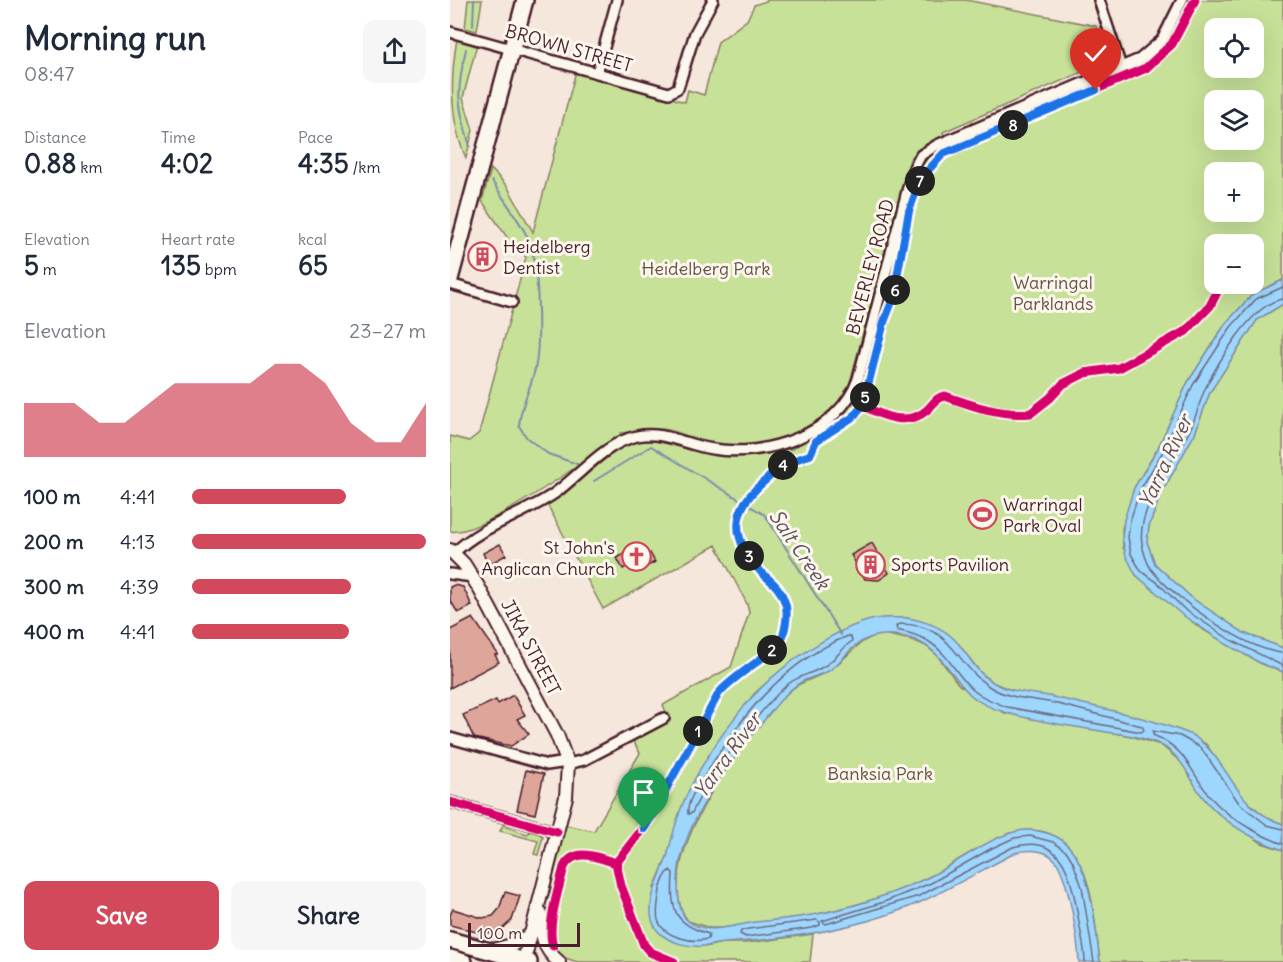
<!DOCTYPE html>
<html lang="en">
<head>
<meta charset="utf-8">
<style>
	:root { --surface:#fff; --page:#f6f6f7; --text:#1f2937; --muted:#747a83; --accent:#d1495b }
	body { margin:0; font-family:Delius,sans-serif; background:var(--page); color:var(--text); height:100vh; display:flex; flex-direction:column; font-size:22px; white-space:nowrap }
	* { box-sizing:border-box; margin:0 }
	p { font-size:20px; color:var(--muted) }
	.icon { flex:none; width:33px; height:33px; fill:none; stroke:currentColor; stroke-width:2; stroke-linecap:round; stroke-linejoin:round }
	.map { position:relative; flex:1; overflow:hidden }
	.side { display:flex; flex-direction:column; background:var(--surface); width:450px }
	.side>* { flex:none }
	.controls { position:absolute; left:754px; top:18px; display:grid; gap:12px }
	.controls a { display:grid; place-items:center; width:60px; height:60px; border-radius:12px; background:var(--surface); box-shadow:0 6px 24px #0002; font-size:30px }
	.scale { position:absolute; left:18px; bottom:15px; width:112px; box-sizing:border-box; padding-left:6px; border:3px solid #4a1f2b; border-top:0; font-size:16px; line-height:21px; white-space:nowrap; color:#4a1f2b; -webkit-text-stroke:4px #fbf7ec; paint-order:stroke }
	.pin { position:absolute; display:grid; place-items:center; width:51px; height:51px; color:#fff; margin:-62px -26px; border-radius:50% 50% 50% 0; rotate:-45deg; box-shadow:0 0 6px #0007 }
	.pin .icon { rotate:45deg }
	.km { position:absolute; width:30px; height:30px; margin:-15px; border-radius:50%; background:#222; color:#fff; font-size:16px; line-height:30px; text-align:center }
	.round { display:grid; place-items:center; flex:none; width:63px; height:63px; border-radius:12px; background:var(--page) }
	.overview { display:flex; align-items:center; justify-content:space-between; height:102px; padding:0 24px }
	h1 { font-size:33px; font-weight:700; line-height:45px }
	.metrics { display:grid; grid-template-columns:repeat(3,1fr); gap:9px; height:102px; padding:6px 24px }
	.metrics div { display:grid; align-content:center }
	.metrics b { font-size:26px; font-weight:700 }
	.metrics small { font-size:16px; font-weight:400 }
	.metrics p { font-size:16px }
	.chart { height:168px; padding:12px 24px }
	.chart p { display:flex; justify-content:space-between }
	.chart svg { width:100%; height:108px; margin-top:6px; fill:var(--accent); opacity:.7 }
	.action { display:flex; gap:12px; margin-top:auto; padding:12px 24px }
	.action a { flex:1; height:69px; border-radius:12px; background:var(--accent); color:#fff; font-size:24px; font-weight:700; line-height:69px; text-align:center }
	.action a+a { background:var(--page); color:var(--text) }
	ul { padding:0 24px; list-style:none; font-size:20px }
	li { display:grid; grid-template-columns:96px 72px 1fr; align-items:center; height:45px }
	li i { height:15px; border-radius:8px; background:var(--accent) }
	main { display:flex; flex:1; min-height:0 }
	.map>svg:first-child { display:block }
</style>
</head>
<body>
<main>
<section class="side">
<div class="overview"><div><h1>Morning run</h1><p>08:47</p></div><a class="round"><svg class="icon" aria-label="share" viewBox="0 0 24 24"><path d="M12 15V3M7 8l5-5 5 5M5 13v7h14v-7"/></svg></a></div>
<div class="metrics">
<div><p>Distance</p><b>0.88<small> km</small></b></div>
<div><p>Time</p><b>4:02</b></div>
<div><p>Pace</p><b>4:35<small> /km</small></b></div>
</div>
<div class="metrics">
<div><p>Elevation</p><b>5<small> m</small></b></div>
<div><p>Heart rate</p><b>135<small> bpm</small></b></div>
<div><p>kcal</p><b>65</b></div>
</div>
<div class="chart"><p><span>Elevation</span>23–27 m</p>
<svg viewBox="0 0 160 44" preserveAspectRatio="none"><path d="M0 44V22L10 22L20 22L30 30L40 30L50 22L60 14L70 14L80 14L90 14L100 6L110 6L120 14L130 30L140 38L150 38L160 22V44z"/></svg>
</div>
<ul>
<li><b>100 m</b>4:41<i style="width:66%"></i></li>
<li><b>200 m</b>4:13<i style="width:100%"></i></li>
<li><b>300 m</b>4:39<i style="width:68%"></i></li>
<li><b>400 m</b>4:41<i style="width:67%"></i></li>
</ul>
<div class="action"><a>Save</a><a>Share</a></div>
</section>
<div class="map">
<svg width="833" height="962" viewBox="0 0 833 962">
	<rect width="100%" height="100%" fill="#f5e7dc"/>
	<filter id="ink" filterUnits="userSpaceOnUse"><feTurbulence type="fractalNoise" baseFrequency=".0167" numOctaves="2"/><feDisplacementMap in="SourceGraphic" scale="12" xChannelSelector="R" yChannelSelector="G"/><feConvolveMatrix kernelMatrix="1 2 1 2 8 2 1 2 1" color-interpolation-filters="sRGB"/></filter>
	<g filter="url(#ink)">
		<!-- green -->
		<path fill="#c7e198" stroke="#888062" stroke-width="1.5" fill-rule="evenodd" d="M18 0H32L27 31 15 28Z
			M319 0H516L646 26 660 60 493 132 494 136 472 147 460 159 399 386C377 430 316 453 269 447 249 444 231 430 212 429 198 428 183 432 170 433V436C142 456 30 538 0 531V436L19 441 29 433 76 257 61 243 32 201 41 169 57 186 83 232 126 71 235 102 238 90 254 95 268 42 297 20 304 5Z
			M741 0H833V280L803 294 776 323 738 382 707 450 684 488 672 529 673 547 686 575 750 628 810 663 833 672V824L820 820 794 799 756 744 732 731 648 708 561 690 544 683 530 672 513 650 457 618H438L425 620 323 677 304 694 264 750 234 801 217 857 204 888 255 947 272 943H297L363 934 360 962H128C118 959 105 956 100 946 89 923 110 851 115 825L144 831 190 753 183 741 220 721 213 705 281 667 299 613 297 604 266 545 153 609 97 504 115 493 148 462 180 442 201 438 284 454 342 449 382 423 397 410 411 390 465 183 470 168 479 156 694 65 718 43ZM765 28H804V68H765ZM765 100H804V140H765ZM765 172H804V212H765ZM765 244H804V284H765Z
			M7 39 27 44 13 98 23 130 16 158C0 122 0 79 7 39Z
			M833 304V648L794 633 743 599 705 564 697 542 699 526 711 494 745 433 760 392 807 320Z
			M434 634 465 641 476 646 487 655 509 685 555 713 681 736 711 745 732 763 750 792 781 822 812 843 833 850V962H650C644 922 645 861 606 837 568 813 514 859 481 876 447 894 405 906 368 914 337 921 305 922 273 928H260L238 921C195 866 300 725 342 689 354 679 370 678 382 668 401 655 409 637 434 634Z
			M55 821 58 822 55 825 56 827 77 834 84 829 93 837 88 855 84 854 88 841 50 831Z"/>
		<!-- water -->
		<path fill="#9ed7fe" stroke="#7c8daa" stroke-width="1.5" d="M833 280V304L807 320 760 392 745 433 711 494 699 526 697 542 705 564 743 599 794 633 833 648V672L810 663 776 644 731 614 686 575 676 556 672 538 674 520 684 488 707 450 738 382 776 323 803 294Z
			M457 618C481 622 500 630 514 651 523 664 531 676 546 684 563 693 584 693 603 697 650 708 700 717 744 736 782 763 782 807 833 824V850C802 839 768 820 749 792 739 776 732 759 716 748 699 737 676 735 656 732 623 726 586 722 554 712 513 700 513 682 487 655 467 634 429 627 405 646 396 653 390 663 380 670 372 675 363 676 355 680 335 690 321 713 307 729 276 766 228 831 228 881 228 893 228 912 238 921 256 936 285 925 305 922 326 920 347 918 367 914 404 907 445 893 479 877 508 863 533 841 564 832 577 828 593 831 605 836 642 853 645 927 650 962H629C628 941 618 873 604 859 595 849 577 849 565 853 534 869 504 886 473 901 411 929 341 939 275 943 268 943 263 945 257 946 241 948 217 943 207 930 191 908 210 878 217 857 222 838 226 819 234 801 249 766 283 715 310 689 336 662 388 627 425 619 436 617 446 618 457 618Z"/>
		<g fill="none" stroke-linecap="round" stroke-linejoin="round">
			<!-- shore -->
			<path stroke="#6c697f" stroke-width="1.5" d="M833 287 806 299 781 327 743 385 712 453 690 490 680 521 678 537 681 554 691 571 708 583 734 609 779 639 833 666
				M833 299C803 302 767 364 755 389 749 403 746 418 739 432 724 461 686 510 692 543 693 551 697 563 701 569 723 598 796 650 833 653
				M449 624C504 624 503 663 540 687 557 698 578 698 598 702 630 709 661 718 692 726L694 730 691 732 557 707C545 702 532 698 523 690 506 675 498 653 478 641 469 635 458 633 447 630L446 626Z
				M398 636 401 637 402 641C391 649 384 662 371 668 360 674 349 676 338 684 310 709 257 779 242 813L238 814C236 801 250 783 257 772 291 716 335 661 398 636Z
				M833 829 817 825 789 803 751 748 730 736 703 731V735C743 751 741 781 769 806 786 822 811 836 833 844
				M220 870 223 873C221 908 222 924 259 934L258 939C243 943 214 938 208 920 206 912 208 904 209 896 210 887 214 876 220 870Z
				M367 920 370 922V925L362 928 296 937 290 934 291 931 298 929Z
				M635 962C635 947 630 931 628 916 621 878 614 832 563 847L469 896 376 924 372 921 434 902 481 883 542 848 564 838 580 836 603 842 617 852 623 862 632 887 644 962"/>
			<!-- stream -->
			<path stroke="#7c8daa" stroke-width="2" d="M23 26 24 0
				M16 49C6 92 7 104 20 146
				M42 181C54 200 69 219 79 240 89 262 90 339 86 364 83 385 70 404 69 426L77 438 98 454 127 464
				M144 481 201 446 315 515 391 635"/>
		</g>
		<!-- building -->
		<path fill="#dea59a" stroke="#4a1f2b" stroke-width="1.5" d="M33 248 42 250 39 263 23 259 25 252 30 254Z
			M422 543 439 573 429 580 415 579 401 555Z
			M50 544 56 555 38 565 33 553Z
			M189 546 196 555 200 553 205 562 196 567 191 559 173 569 167 558Z
			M4 585 13 587 22 606 8 613 0 600V587Z
			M23 618 48 654 45 655 49 662 0 688V630Z
			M63 695 75 715 67 719 79 734 61 746 24 738 13 715 46 700 48 704Z
			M76 770 94 774 85 814 67 810Z
			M55 892 70 896 62 920 51 930 34 934 0 925V915L3 909 32 918 43 916 49 909Z"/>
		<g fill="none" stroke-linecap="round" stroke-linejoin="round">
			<defs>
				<path id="minor" d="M649 0 671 67
					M0 32 219 93 228 88 245 33 263 0
					M147 73 167 0
					M0 284 62 302
					M4 553C32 525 74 515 105 493 131 474 155 443 187 436 213 430 238 446 263 449 315 458 389 434 408 379L462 172 471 155 487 145 690 59 712 40 732 0
					M0 574 23 577
					M0 738 97 765 117 762
					M118 764 134 760 214 718
					M0 802 107 832"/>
				<path id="secondary" d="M0 550 14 564 29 588 107 735 118 764 116 797 74 961
					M90 912C91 933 92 948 109 962
					M39 951 62 945 80 935"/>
				<path id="trunk" d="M0 279 75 0
					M0 940 79 962
					M0 958 14 962"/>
			</defs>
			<!-- minor casing -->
			<use href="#minor" stroke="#4a1f2b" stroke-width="14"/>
			<!-- secondary casing -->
			<use href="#secondary" stroke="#4a1f2b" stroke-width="16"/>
			<!-- trunk casing -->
			<use href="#trunk" stroke="#4a1f2b" stroke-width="20"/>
			<!-- minor -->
			<use href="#minor" stroke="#fbf7ec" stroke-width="9"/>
			<!-- secondary -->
			<use href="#secondary" stroke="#fbf7ec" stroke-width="12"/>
			<!-- trunk -->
			<use href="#trunk" stroke="#fbf7ec" stroke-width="15"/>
			<defs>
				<path id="cycleway" d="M413 405C431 416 458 427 477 410 483 405 486 397 495 396 523 406 551 416 581 413L600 398 613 384 635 373 669 368 736 331 760 306 771 284
					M0 802 107 832
					M103 946C96 926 109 888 114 867 125 846 148 858 166 863
					M224 962 200 952 194 945 171 886 166 863 201 818 269 693C282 676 330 650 333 636 336 625 338 610 334 600 330 587 320 581 311 572 285 544 278 516 307 488 328 469 333 463 360 455L366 441 403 417 413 405 434 322 443 299 459 211 471 178 493 154 696 68 722 44 745 0"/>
			</defs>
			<!-- cycleway casing -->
			<use href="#cycleway" stroke="#fbf7ec" stroke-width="13"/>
			<!-- cycleway -->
			<use href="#cycleway" stroke="#d6006c" stroke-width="9"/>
		</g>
	</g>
	<g fill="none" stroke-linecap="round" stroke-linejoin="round" filter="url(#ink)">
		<defs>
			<path id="route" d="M194 829 269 693C282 676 330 650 333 636 336 625 339 610 334 600 330 587 320 581 311 572 285 544 278 516 307 488 328 469 332 463 360 455L366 441 403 417 413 405 434 322 443 299 459 211 471 178 493 154 646 90"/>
		</defs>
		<!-- route casing -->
		<use href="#route" stroke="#fff" stroke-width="12"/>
		<!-- route -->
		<use href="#route" stroke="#1a73e8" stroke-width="8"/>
	</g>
	<!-- icons -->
	<defs>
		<symbol id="building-ring" viewBox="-11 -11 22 22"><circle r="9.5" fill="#fbf7ec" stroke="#d1495b" stroke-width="1.5"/><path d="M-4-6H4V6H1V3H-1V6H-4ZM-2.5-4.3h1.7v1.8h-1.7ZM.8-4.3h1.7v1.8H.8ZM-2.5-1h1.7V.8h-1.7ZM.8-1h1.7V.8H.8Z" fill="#d1495b"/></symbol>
		<symbol id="stadium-ring" viewBox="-11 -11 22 22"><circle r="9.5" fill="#fbf7ec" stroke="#d1495b" stroke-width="1.5"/><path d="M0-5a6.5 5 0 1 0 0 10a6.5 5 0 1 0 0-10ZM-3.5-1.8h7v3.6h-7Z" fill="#d1495b"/></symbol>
		<symbol id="church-ring" viewBox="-11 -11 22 22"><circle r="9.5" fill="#fbf7ec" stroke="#d1495b" stroke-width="1.5"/><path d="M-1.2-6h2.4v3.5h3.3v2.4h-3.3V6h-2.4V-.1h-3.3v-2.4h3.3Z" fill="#d1495b"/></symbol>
	</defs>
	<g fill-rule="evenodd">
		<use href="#building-ring" x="16" y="240" width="33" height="33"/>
		<use href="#stadium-ring" x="516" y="498" width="33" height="33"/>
		<use href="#church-ring" x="170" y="540" width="33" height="33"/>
		<use href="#building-ring" x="404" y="548" width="33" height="33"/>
	</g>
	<g text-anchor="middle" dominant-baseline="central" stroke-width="6" stroke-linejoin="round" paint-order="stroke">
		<!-- street labels -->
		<g font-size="18" fill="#4a1f2b" stroke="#fbf7ec">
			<text transform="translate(119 48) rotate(16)">BROWN STREET</text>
			<text transform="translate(420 267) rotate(-75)">BEVERLEY ROAD</text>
			<text transform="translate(81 647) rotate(62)">JIKA STREET</text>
		</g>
		<!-- poi labels -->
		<g font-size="18" fill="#4a1f2b" stroke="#fbf7ec" text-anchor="start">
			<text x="53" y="246">Heidelberg<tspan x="53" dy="21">Dentist</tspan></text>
			<text x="553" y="504">Warringal<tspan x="553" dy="21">Park Oval</tspan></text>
			<text x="165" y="547" text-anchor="end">St John's<tspan x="165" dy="21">Anglican Church</tspan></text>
			<text x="441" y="564">Sports Pavilion</text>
		</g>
		<!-- park labels -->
		<g font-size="18" fill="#695046" stroke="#fbf7ec">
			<text x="256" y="268">Heidelberg Park</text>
			<text x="603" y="282">Warringal<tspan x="603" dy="21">Parklands</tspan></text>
			<text x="430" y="773">Banksia Park</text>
		</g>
		<!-- water labels -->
		<g font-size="20" font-style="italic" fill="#5f4d60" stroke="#fbf7ec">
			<text transform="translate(715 461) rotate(-65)">Yarra River</text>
			<text transform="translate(350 549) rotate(56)">Salt Creek</text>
			<text transform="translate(277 755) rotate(-54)">Yarra River</text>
		</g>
	</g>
</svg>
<div class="controls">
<a><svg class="icon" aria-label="locate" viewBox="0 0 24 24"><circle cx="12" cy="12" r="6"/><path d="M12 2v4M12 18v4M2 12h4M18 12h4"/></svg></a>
<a><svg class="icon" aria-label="layers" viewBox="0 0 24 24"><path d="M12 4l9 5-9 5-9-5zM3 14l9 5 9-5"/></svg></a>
<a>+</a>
<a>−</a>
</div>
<div class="scale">100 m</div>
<div class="pin" style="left:194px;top:829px;background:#1e9e55"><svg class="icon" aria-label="arrive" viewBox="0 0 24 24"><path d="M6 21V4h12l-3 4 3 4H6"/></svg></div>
<div class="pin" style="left:646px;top:90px;background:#d93025"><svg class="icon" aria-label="check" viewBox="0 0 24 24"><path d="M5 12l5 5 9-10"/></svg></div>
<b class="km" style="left:248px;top:731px">1</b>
<b class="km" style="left:322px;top:650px">2</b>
<b class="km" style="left:299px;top:556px">3</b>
<b class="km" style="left:333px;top:465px">4</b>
<b class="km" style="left:415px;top:397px">5</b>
<b class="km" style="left:445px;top:290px">6</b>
<b class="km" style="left:470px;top:181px">7</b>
<b class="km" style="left:563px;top:125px">8</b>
</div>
</main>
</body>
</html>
